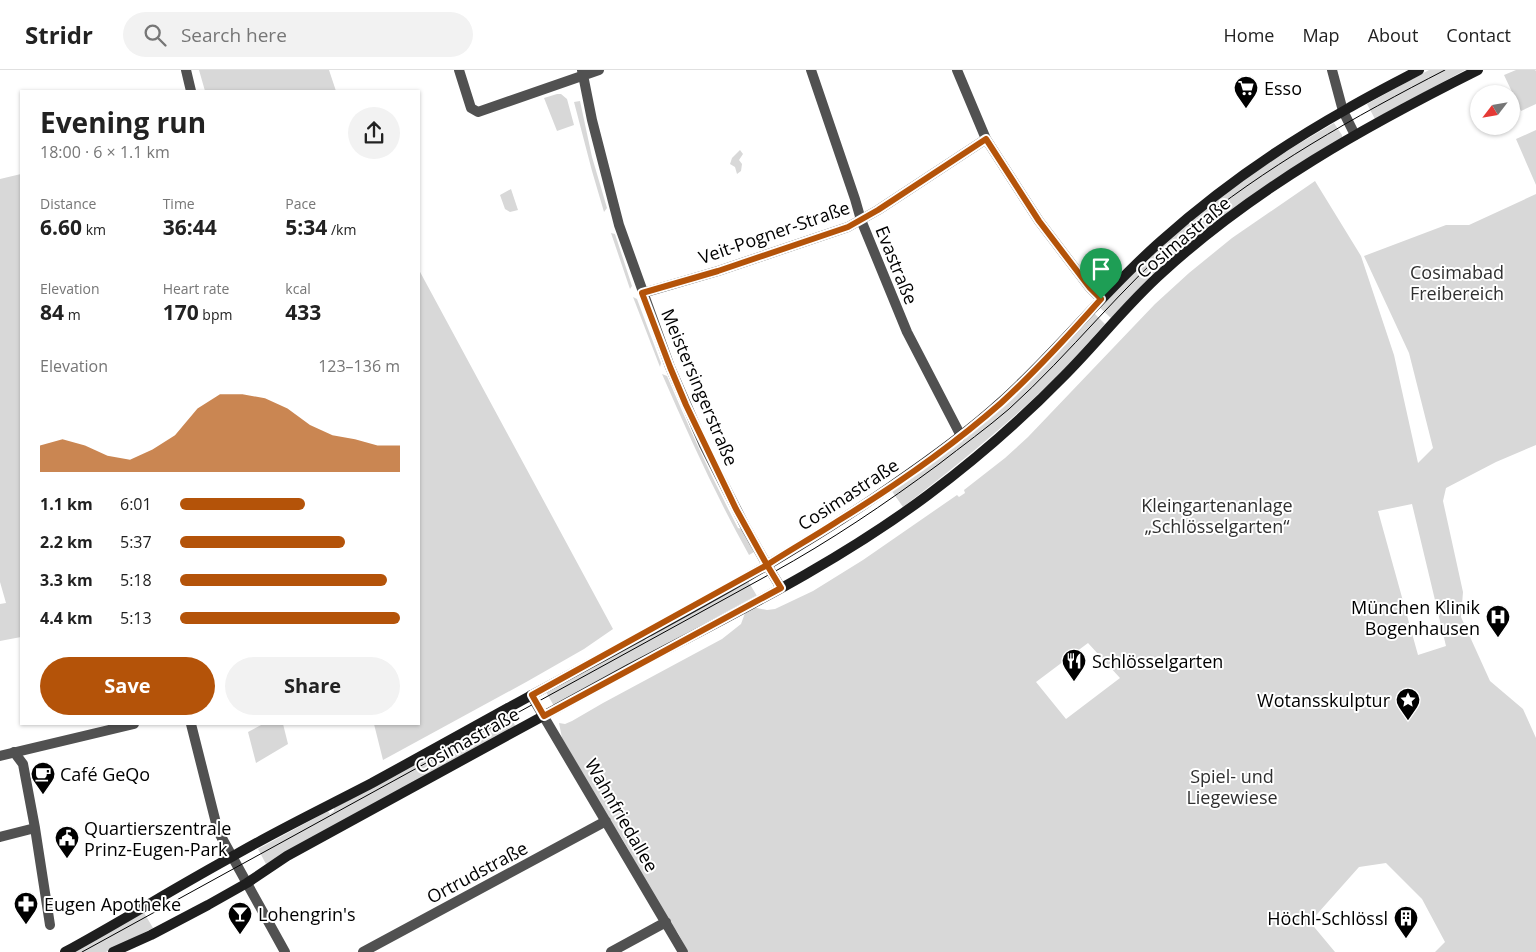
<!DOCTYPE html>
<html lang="en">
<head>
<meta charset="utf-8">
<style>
	:root { --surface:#fff; --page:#f2f2f2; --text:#222; --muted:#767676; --line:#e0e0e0; --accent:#b45309 }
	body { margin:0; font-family:"Open Sans",sans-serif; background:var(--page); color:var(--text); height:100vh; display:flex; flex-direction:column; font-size:19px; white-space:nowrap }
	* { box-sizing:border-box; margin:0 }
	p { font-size:16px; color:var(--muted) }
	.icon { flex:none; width:28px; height:28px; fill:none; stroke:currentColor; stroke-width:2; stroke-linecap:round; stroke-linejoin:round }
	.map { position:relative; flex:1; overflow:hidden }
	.sheet { position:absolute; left:20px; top:20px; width:400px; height:635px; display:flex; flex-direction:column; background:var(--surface); border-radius:0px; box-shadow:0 1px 4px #0004 }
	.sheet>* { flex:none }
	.needle { width:32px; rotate:239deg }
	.fabs { position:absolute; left:1470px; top:15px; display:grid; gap:10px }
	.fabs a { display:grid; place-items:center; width:50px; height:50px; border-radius:50%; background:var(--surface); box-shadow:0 1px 4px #0004; font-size:25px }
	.pin { position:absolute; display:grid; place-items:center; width:42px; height:42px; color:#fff; margin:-51px -21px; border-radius:50% 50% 50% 0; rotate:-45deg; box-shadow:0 0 5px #0007 }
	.pin .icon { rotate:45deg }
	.round { display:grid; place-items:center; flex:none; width:52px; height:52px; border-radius:26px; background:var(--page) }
	.summary { display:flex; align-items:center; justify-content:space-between; height:85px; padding:0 20px }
	h1 { font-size:28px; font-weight:700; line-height:38px }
	.figures { display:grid; grid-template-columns:repeat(3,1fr); gap:8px; height:85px; padding:5px 20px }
	.figures div { display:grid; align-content:center }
	.figures b { font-size:21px; font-weight:700 }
	.figures small { font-size:14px; font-weight:400 }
	.figures p { font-size:14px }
	.chart { height:140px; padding:10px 20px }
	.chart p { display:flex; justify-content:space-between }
	.chart svg { width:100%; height:90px; margin-top:5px; fill:var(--accent); opacity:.7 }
	.cta { display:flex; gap:10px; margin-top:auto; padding:10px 20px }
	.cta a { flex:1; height:58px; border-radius:30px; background:var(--accent); color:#fff; font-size:20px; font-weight:700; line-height:58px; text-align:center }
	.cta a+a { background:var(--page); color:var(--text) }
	ul { padding:0 20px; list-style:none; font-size:16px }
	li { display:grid; grid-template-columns:80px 60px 1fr; align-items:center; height:38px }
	li i { height:12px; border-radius:6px; background:var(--accent) }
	header { display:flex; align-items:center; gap:30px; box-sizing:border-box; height:70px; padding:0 25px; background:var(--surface); border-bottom:1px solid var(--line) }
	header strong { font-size:24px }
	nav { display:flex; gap:28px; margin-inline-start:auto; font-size:18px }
	.search { width:350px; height:45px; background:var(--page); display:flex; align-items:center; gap:12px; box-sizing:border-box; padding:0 18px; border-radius:28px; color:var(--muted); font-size:19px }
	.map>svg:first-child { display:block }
</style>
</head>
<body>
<header>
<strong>Stridr</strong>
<div class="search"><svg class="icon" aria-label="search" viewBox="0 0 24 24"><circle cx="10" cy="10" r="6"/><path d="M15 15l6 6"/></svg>Search here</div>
<nav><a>Home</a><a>Map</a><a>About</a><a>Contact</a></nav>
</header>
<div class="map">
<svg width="1536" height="882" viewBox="0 0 1536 882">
	<rect width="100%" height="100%" fill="#fff"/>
	<!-- green -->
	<path fill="#d8d8d8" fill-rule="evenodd" d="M199 0H329L336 21H205Z
		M1429 0H1465L1375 49 1367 34Z
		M1516 0H1535L1536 1V34L1521 41 1504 5Z
		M557 24H561L567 29 574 55 557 61 544 28Z
		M580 31 592 87 607 138 604 142 592 101 574 32Z
		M1334 53 1342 65V69L1182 180 1144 213 1111 248 1098 236 1155 180 1243 110 1295 76Z
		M1536 60V115L1516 69Z
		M740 80 743 84 739 90 742 94 741 101 737 104 735 97 730 94 732 88Z
		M21 104V154H20L21 160V567L0 571V534L6 533 0 512V109Z
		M1315 111 1361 186 1394 285 1418 393 1433 378 1409 283 1364 186 1446 155H1469L1536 124V375L1496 392 1446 418 1443 431 1463 522 1461 547 1490 611 1523 639 1536 668V882H1435L1445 872 1422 829 1386 793 1359 797 1310 852 1335 882H688L678 863 667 850 623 770 607 746 562 668 559 653 565 654 572 651 603 633 722 569 741 554 745 543 752 537 767 540 775 539 813 521 863 490 957 425 959 427 965 423 964 420 1005 388 1028 367 1155 234 1189 203 1232 168ZM1412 434 1446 576 1418 585 1378 441ZM1088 573 1120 608 1066 649 1036 612Z
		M511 119 518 140 510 142 505 139 500 125Z
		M611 163 615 164 632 216 630 219Z
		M419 200 613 559 584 579 528 611 383 690 374 654H419Z
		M633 227 637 229 661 293 660 297Z
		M1093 242 1105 254C1087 274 1068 296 1048 315 1002 359 954 398 903 437L891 420 918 403Z
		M662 304 667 306C689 358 712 408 738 458L742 459 754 482 749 485C716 426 689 366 662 304Z
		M748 511 757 526 554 636 546 622 644 568 646 570 651 567 650 565Z
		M508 643 516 657 266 794 258 779 328 741 330 744 334 741V738Z
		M263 654H283L288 674 256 693 248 662Z
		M143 841 153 858 106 882H73Z"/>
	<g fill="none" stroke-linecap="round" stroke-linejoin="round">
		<!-- pedestrian -->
		<path stroke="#515151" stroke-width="10" d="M14 682 23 694 35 758
			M0 767 35 758 50 855"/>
		<!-- minor -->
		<path stroke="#515151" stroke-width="10" d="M186 0 191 21
			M459 0 471 38 478 42 599 0
			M582 0 592 50 619 155 670 297 704 375 745 456 767 495
			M811 0 855 129 861 150 907 262 961 366
			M957 0 986 69 1039 151 1090 218 1101 229
			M1332 0 1343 41 1355 65
			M643 223 718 201 848 157 878 140 986 69
			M531 625 683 882
			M191 654 218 761 285 882
			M0 686 134 654
			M363 882 606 751
			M611 882 666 852"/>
		<!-- secondary -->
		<path stroke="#1e1e1e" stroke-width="10" d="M767 495 781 518
			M65 882C122 851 178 816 235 785 280 759 326 737 372 713 418 688 463 663 508 638 637 567 769 501 890 417 928 391 966 364 1000 333 1057 282 1104 221 1161 171 1218 120 1281 76 1347 39 1371 25 1395 13 1419 0
			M113 882 151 865 208 835 247 813 287 786C402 724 515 661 629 599 731 545 836 494 928 425 976 389 1022 349 1064 306 1098 272 1127 234 1163 202 1256 117 1366 56 1478 0"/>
		<!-- tram -->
		<path stroke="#000" stroke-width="1" d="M82 882 772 503C830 471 885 434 939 394 962 376 987 358 1009 339 1071 283 1122 216 1186 162 1265 97 1354 47 1445 0"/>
	</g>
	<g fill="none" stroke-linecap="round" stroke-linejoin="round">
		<defs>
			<path id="route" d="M1101 229 1090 218 1039 151 986 69 878 140 848 157 718 201 642 223 670 297 686 335 736 439 767 495 532 625 544 646 781 518 767 495C790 480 815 466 838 451 895 416 951 377 1001 333 1036 301 1069 265 1101 229"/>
		</defs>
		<!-- route casing -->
		<use href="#route" stroke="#fff" stroke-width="10"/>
		<!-- route -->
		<use href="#route" stroke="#b45309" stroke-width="6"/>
	</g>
	<!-- icons -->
	<defs>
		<symbol id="supermarket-pin" viewBox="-11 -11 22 30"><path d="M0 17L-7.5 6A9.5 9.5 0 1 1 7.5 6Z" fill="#000" stroke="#fff"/><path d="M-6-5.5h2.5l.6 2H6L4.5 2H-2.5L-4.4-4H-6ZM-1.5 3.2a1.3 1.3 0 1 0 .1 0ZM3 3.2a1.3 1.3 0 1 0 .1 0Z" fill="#fff"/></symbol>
		<symbol id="hospital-pin" viewBox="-11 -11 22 30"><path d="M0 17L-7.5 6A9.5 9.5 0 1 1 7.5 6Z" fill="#000" stroke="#fff"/><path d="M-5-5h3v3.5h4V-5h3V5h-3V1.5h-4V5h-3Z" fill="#fff"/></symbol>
		<symbol id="restaurant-pin" viewBox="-11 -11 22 30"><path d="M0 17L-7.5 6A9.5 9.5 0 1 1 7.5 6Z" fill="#000" stroke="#fff"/><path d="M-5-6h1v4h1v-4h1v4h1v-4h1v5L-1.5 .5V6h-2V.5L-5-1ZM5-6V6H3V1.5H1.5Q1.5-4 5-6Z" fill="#fff"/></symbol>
		<symbol id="sight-pin" viewBox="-11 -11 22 30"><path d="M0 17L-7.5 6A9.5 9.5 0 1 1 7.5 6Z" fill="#000" stroke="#fff"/><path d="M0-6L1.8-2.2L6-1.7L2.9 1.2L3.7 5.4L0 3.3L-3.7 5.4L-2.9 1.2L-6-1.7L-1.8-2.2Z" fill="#fff"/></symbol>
		<symbol id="cafe-pin" viewBox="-11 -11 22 30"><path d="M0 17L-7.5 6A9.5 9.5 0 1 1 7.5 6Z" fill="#000" stroke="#fff"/><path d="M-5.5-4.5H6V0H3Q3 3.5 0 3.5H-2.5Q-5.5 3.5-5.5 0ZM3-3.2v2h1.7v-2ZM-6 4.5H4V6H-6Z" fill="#fff"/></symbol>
		<symbol id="civic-pin" viewBox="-11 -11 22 30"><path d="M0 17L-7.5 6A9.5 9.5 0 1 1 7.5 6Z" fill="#000" stroke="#fff"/><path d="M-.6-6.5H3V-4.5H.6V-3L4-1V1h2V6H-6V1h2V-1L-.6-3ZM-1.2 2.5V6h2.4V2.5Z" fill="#fff"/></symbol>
		<symbol id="pharmacy-pin" viewBox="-11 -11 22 30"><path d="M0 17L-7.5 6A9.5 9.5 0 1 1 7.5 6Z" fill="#000" stroke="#fff"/><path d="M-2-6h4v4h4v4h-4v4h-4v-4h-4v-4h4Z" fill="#fff"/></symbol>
		<symbol id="bar-pin" viewBox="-11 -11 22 30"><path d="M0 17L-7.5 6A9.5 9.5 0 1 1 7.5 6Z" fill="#000" stroke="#fff"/><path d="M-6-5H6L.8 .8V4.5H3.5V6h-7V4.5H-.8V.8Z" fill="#fff"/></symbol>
		<symbol id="building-pin" viewBox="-11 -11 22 30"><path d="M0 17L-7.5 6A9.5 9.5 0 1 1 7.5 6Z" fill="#000" stroke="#fff"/><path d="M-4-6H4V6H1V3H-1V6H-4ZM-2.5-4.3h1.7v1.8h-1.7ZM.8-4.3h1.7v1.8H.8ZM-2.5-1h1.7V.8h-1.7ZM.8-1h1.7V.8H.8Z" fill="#fff"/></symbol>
	</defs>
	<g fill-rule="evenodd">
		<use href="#supermarket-pin" x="1232" y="4" width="28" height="38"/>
		<use href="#hospital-pin" x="1484" y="533" width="28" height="38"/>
		<use href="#restaurant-pin" x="1060" y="577" width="28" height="38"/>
		<use href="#sight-pin" x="1394" y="616" width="28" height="38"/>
		<use href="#cafe-pin" x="29" y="690" width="28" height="38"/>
		<use href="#civic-pin" x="53" y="754" width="28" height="38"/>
		<use href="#pharmacy-pin" x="12" y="820" width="28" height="38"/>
		<use href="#bar-pin" x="226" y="830" width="28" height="38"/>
		<use href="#building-pin" x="1392" y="834" width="28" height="38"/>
	</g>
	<g text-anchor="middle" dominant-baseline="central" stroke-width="4" stroke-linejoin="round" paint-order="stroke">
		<!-- poi labels -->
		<g font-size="18" fill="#000" stroke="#fff" text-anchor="start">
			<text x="1264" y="18">Esso</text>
			<text x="1480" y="537" text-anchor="end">München Klinik<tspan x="1480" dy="21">Bogenhausen</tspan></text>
			<text x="1092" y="591">Schlösselgarten</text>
			<text x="1390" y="630" text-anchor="end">Wotansskulptur</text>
			<text x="60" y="704">Café GeQo</text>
			<text x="84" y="758">Quartierszentrale<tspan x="84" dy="21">Prinz-Eugen-Park</tspan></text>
			<text x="44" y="834">Eugen Apotheke</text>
			<text x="258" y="844">Lohengrin's</text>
			<text x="1388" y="848" text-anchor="end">Höchl-Schlössl</text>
		</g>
		<!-- street labels -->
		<g font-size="18" fill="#000" stroke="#fff">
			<text transform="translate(774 162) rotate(-19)">Veit-Pogner-Straße</text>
			<text transform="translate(1183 167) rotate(-40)">Cosimastraße</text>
			<text transform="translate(897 195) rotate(68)">Evastraße</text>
			<text transform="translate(700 317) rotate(67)">Meistersingerstraße</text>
			<text transform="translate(848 424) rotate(-33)">Cosimastraße</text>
			<text transform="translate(467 670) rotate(-29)">Cosimastraße</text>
			<text transform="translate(622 745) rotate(60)">Wahnfriedallee</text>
			<text transform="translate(477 802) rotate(-28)">Ortrudstraße</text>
		</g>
		<!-- park labels -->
		<g font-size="18" fill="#2f2f2f" stroke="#fff">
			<text x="1457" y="202">Cosimabad<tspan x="1457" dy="21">Freibereich</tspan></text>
			<text x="1217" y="435">Kleingartenanlage<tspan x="1217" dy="21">„Schlösselgarten“</tspan></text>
			<text x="1232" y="706">Spiel- und<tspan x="1232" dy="21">Liegewiese</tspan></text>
		</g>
	</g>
</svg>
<div class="fabs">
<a><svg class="needle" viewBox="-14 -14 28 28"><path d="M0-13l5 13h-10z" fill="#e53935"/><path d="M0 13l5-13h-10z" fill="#767676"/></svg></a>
</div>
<div class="pin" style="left:1101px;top:229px;background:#1e9e55"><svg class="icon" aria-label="arrive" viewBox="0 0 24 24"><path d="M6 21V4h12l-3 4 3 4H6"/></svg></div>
<section class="sheet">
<div class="summary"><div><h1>Evening run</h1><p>18:00 · 6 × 1.1 km</p></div><a class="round"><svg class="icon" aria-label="share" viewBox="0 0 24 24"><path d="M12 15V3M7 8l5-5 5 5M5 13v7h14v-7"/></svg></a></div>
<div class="figures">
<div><p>Distance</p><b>6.60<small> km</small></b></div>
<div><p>Time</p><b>36:44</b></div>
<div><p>Pace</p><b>5:34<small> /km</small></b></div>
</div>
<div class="figures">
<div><p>Elevation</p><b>84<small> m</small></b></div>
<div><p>Heart rate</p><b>170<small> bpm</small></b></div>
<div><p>kcal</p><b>433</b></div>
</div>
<div class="chart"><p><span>Elevation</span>123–136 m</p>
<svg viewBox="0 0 160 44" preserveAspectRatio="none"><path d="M0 44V31L10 28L20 31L30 36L40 38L50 33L60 26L70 13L80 6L90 6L100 8L110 13L120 21L130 26L140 28L150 31L160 31V44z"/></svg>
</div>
<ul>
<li><b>1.1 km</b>6:01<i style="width:57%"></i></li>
<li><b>2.2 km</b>5:37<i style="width:75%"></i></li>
<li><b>3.3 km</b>5:18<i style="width:94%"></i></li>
<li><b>4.4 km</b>5:13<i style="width:100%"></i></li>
</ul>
<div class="cta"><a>Save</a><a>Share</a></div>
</section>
</div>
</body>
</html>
